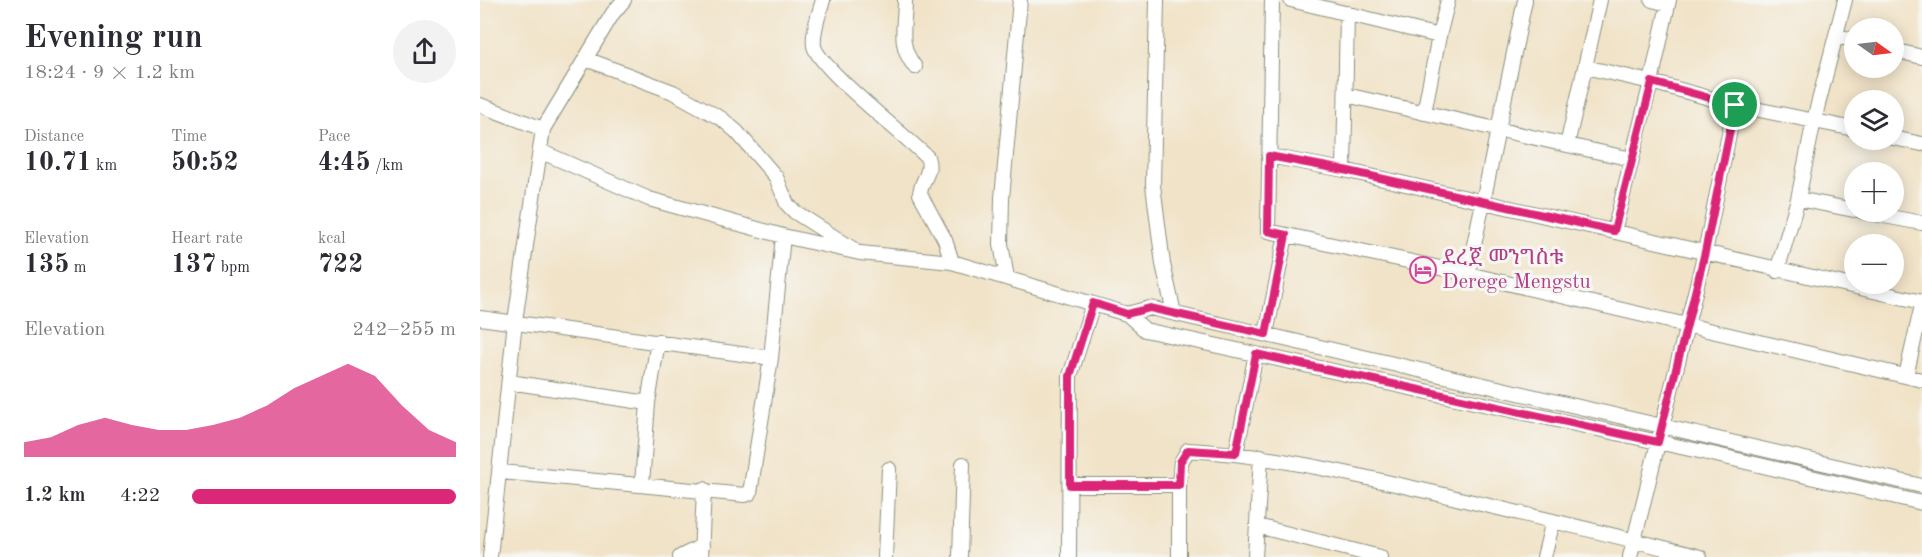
<!DOCTYPE html>
<html lang="en">
<head>
<meta charset="utf-8">
<style>
	:root { --surface:#fff; --page:#f2f2f3; --text:#2b2b33; --muted:#7c7c81; --accent:#db2777 }
	body { margin:0; font-family:"Old Standard TT","Noto Serif Ethiopic",serif; background:var(--page); color:var(--text); height:100vh; display:flex; flex-direction:column; font-size:22px; white-space:nowrap }
	* { box-sizing:border-box; margin:0 }
	p { font-size:20px; color:var(--muted) }
	.icon { flex:none; width:33px; height:33px; fill:none; stroke:currentColor; stroke-width:2; stroke-linecap:round; stroke-linejoin:round }
	.map { position:relative; flex:1; overflow:hidden }
	.sheet { display:flex; flex-direction:column; background:var(--surface); width:480px }
	.sheet>* { flex:none }
	.needle { width:39px; rotate:104deg }
	.buttons { position:absolute; left:1364px; top:18px; display:grid; gap:12px }
	.buttons a { display:grid; place-items:center; width:60px; height:60px; border-radius:50%; background:var(--surface); box-shadow:0 3px 15px #0003; font-size:30px }
	.pin { position:absolute; display:grid; place-items:center; width:51px; height:51px; color:#fff; margin:-26px; border:3px solid #fff; border-radius:50%; box-shadow:0 2px 6px #0007 }
	.round { display:grid; place-items:center; flex:none; width:63px; height:63px; border-radius:32px; background:var(--page) }
	.overview { display:flex; align-items:center; justify-content:space-between; height:102px; padding:0 24px }
	h1 { font-size:33px; font-weight:800; line-height:45px }
	.figures { display:grid; grid-template-columns:repeat(3,1fr); gap:9px; height:102px; padding:6px 24px }
	.figures div { display:grid; align-content:center }
	.figures b { font-size:26px; font-weight:800 }
	.figures small { font-size:16px; font-weight:400 }
	.figures p { font-size:16px }
	.chart { height:168px; padding:12px 24px }
	.chart p { display:flex; justify-content:space-between }
	.chart svg { width:100%; height:108px; margin-top:6px; fill:var(--accent); opacity:.7 }
	ul { padding:0 24px; list-style:none; font-size:20px }
	li { display:grid; grid-template-columns:96px 72px 1fr; align-items:center; height:45px }
	li i { height:15px; border-radius:8px; background:var(--accent) }
	main { display:flex; flex:1; min-height:0 }
	.map>svg:first-child { display:block }
</style>
</head>
<body>
<main>
<section class="sheet">
<div class="overview"><div><h1>Evening run</h1><p>18:24 · 9 × 1.2 km</p></div><a class="round"><svg class="icon" aria-label="share" viewBox="0 0 24 24"><path d="M12 15V3M7 8l5-5 5 5M5 13v7h14v-7"/></svg></a></div>
<div class="figures">
<div><p>Distance</p><b>10.71<small> km</small></b></div>
<div><p>Time</p><b>50:52</b></div>
<div><p>Pace</p><b>4:45<small> /km</small></b></div>
</div>
<div class="figures">
<div><p>Elevation</p><b>135<small> m</small></b></div>
<div><p>Heart rate</p><b>137<small> bpm</small></b></div>
<div><p>kcal</p><b>722</b></div>
</div>
<div class="chart"><p><span>Elevation</span>242–255 m</p>
<svg viewBox="0 0 160 44" preserveAspectRatio="none"><path d="M0 44V38L10 36L20 31L30 28L40 31L50 33L60 33L70 31L80 28L90 23L100 16L110 11L120 6L130 11L140 23L150 33L160 38V44z"/></svg>
</div>
<ul>
<li><b>1.2 km</b>4:22<i style="width:100%"></i></li>
</ul>
</section>
<div class="map">
<svg width="1442" height="557" viewBox="0 0 1442 557">
	<rect width="100%" height="100%" fill="#f6f6f2"/>
	<filter id="ink" filterUnits="userSpaceOnUse"><feTurbulence type="fractalNoise" baseFrequency=".0167" numOctaves="2"/><feDisplacementMap in="SourceGraphic" scale="12" xChannelSelector="R" yChannelSelector="G"/><feConvolveMatrix kernelMatrix="1 2 1 2 8 2 1 2 1" color-interpolation-filters="sRGB"/></filter>
	<filter id="wash" filterUnits="userSpaceOnUse"><feTurbulence type="fractalNoise" baseFrequency=".008" numOctaves="4" result="noise"/><feDisplacementMap in="SourceGraphic" scale="24" xChannelSelector="R" yChannelSelector="G"/><feGaussianBlur stdDeviation="1.35" result="paint"/><feColorMatrix in="noise" values="0 0 0 0 0 0 0 0 0 0 0 0 0 0 0 0 0 1.4 0 .05"/><feComposite in="paint" operator="in"/></filter>
	<g filter="url(#wash)">
		<rect width="100%" height="100%" fill="#f1e3c8"/>
	</g>
	<g filter="url(#ink)">
		<g fill="none" stroke-linecap="round" stroke-linejoin="round">
			<defs>
				<path id="street" d="M343 0C339 14 332 32 334 46 338 67 427 137 447 157 453 173 441 179 440 194L465 240 472 262 613 304
					M425 0C425 26 417 44 435 67
					M677 0 673 185 683 264 694 313
					M792 0 788 231 988 274 1442 380
					M811 0 959 36 968 0
					M1172 0 1188 4
					M1189 0 1171 82 1255 105 1374 129
					M1357 36 1374 40
					M1413 50 1442 57
					M106 59 193 92 242 119 257 132 296 177 307 204 315 212 373 249
					M1105 67 1120 0
					M866 95 1087 145 1105 67 1171 82 1134 231
					M0 105 63 129
					M944 113 959 36
					M1413 138 1442 144
					M1087 145 1152 159
					M60 151 169 199 303 236 380 253 472 262
					M789 156 864 170 1442 302
					M864 170 867 13
					M1318 199 1374 210
					M1383 212 1442 223
					M1297 271 1318 199 1334 120 1365 0
					M988 274 1045 0
					M527 278 521 244 522 198 540 0
					M647 314 670 308 1442 486
					M0 318 291 358
					M786 334 806 235
					M1426 376 1442 305
					M29 382 168 403
					M756 453 776 354
					M21 472 265 495 270 493 291 358 303 236
					M162 484 168 403 178 341
					M590 485H699V557
					M699 485 701 462 708 450C797 455 885 477 972 497 1055 517 1138 536 1220 557
					M777 526 900 557
					M10 557 35 321 63 129 133 13 144 0
					M200 557 222 546
					M221 557 224 489
					M405 557 409 469
					M480 557 483 464
					M589 557 590 376 613 304 647 314 665 330 1219 451 1442 503
					M775 557 781 456
					M1064 557 1073 521
					M1150 557 1225 252 1255 105"/>
			</defs>
			<!-- street casing -->
			<use href="#street" stroke="#88907e" stroke-width="16"/>
			<!-- street -->
			<use href="#street" stroke="#fff" stroke-width="14"/>
		</g>
	</g>
	<g fill="none" stroke-linecap="round" stroke-linejoin="round" filter="url(#ink)">
		<defs>
			<path id="route" d="M1172 82 1255 105 1225 252 1178 442 776 354 756 453 708 450 700 462 699 485H590V376L613 303 647 314 670 308 786 334 806 235 788 231 789 156 864 170 1134 231Z"/>
		</defs>
		<!-- route casing -->
		<use href="#route" stroke="#fff" stroke-width="12"/>
		<!-- route -->
		<use href="#route" stroke="#db2777" stroke-width="8"/>
	</g>
	<!-- icons -->
	<defs>
		<symbol id="hotel-ring" viewBox="-11 -11 22 22"><circle r="9.5" fill="#f6f6f2" stroke="#d1479c" stroke-width="1.5"/><path d="M-6-4.5h1.5V1H6V5H4.5V3h-9V5H-6ZM-4 0a1.8 1.8 0 1 1 3.6 0ZM.5 0V-2.5h3Q6-2.5 6 0Z" fill="#d1479c"/></symbol>
	</defs>
	<g fill-rule="evenodd">
		<use href="#hotel-ring" x="928" y="255" width="30" height="30"/>
	</g>
	<g text-anchor="middle" dominant-baseline="central" stroke-width="6" stroke-linejoin="round" paint-order="stroke">
		<!-- hotel labels -->
		<g font-size="21" fill="#b23c85" stroke="#f6f6f2" text-anchor="start">
			<text x="962" y="258">ደረጀ መንግስቱ<tspan x="962" dy="24">Derege Mengstu</tspan></text>
		</g>
	</g>
</svg>
<div class="buttons">
<a><svg class="needle" viewBox="-14 -14 28 28"><path d="M0-13l5 13h-10z" fill="#e53935"/><path d="M0 13l5-13h-10z" fill="#7c7c81"/></svg></a>
<a><svg class="icon" aria-label="layers" viewBox="0 0 24 24"><path d="M12 4l9 5-9 5-9-5zM3 14l9 5 9-5"/></svg></a>
<a>+</a>
<a>−</a>
</div>
<div class="pin" style="left:1255px;top:105px;background:#1e9e55"><svg class="icon" aria-label="arrive" viewBox="0 0 24 24"><path d="M6 21V4h12l-3 4 3 4H6"/></svg></div>
</div>
</main>
</body>
</html>
